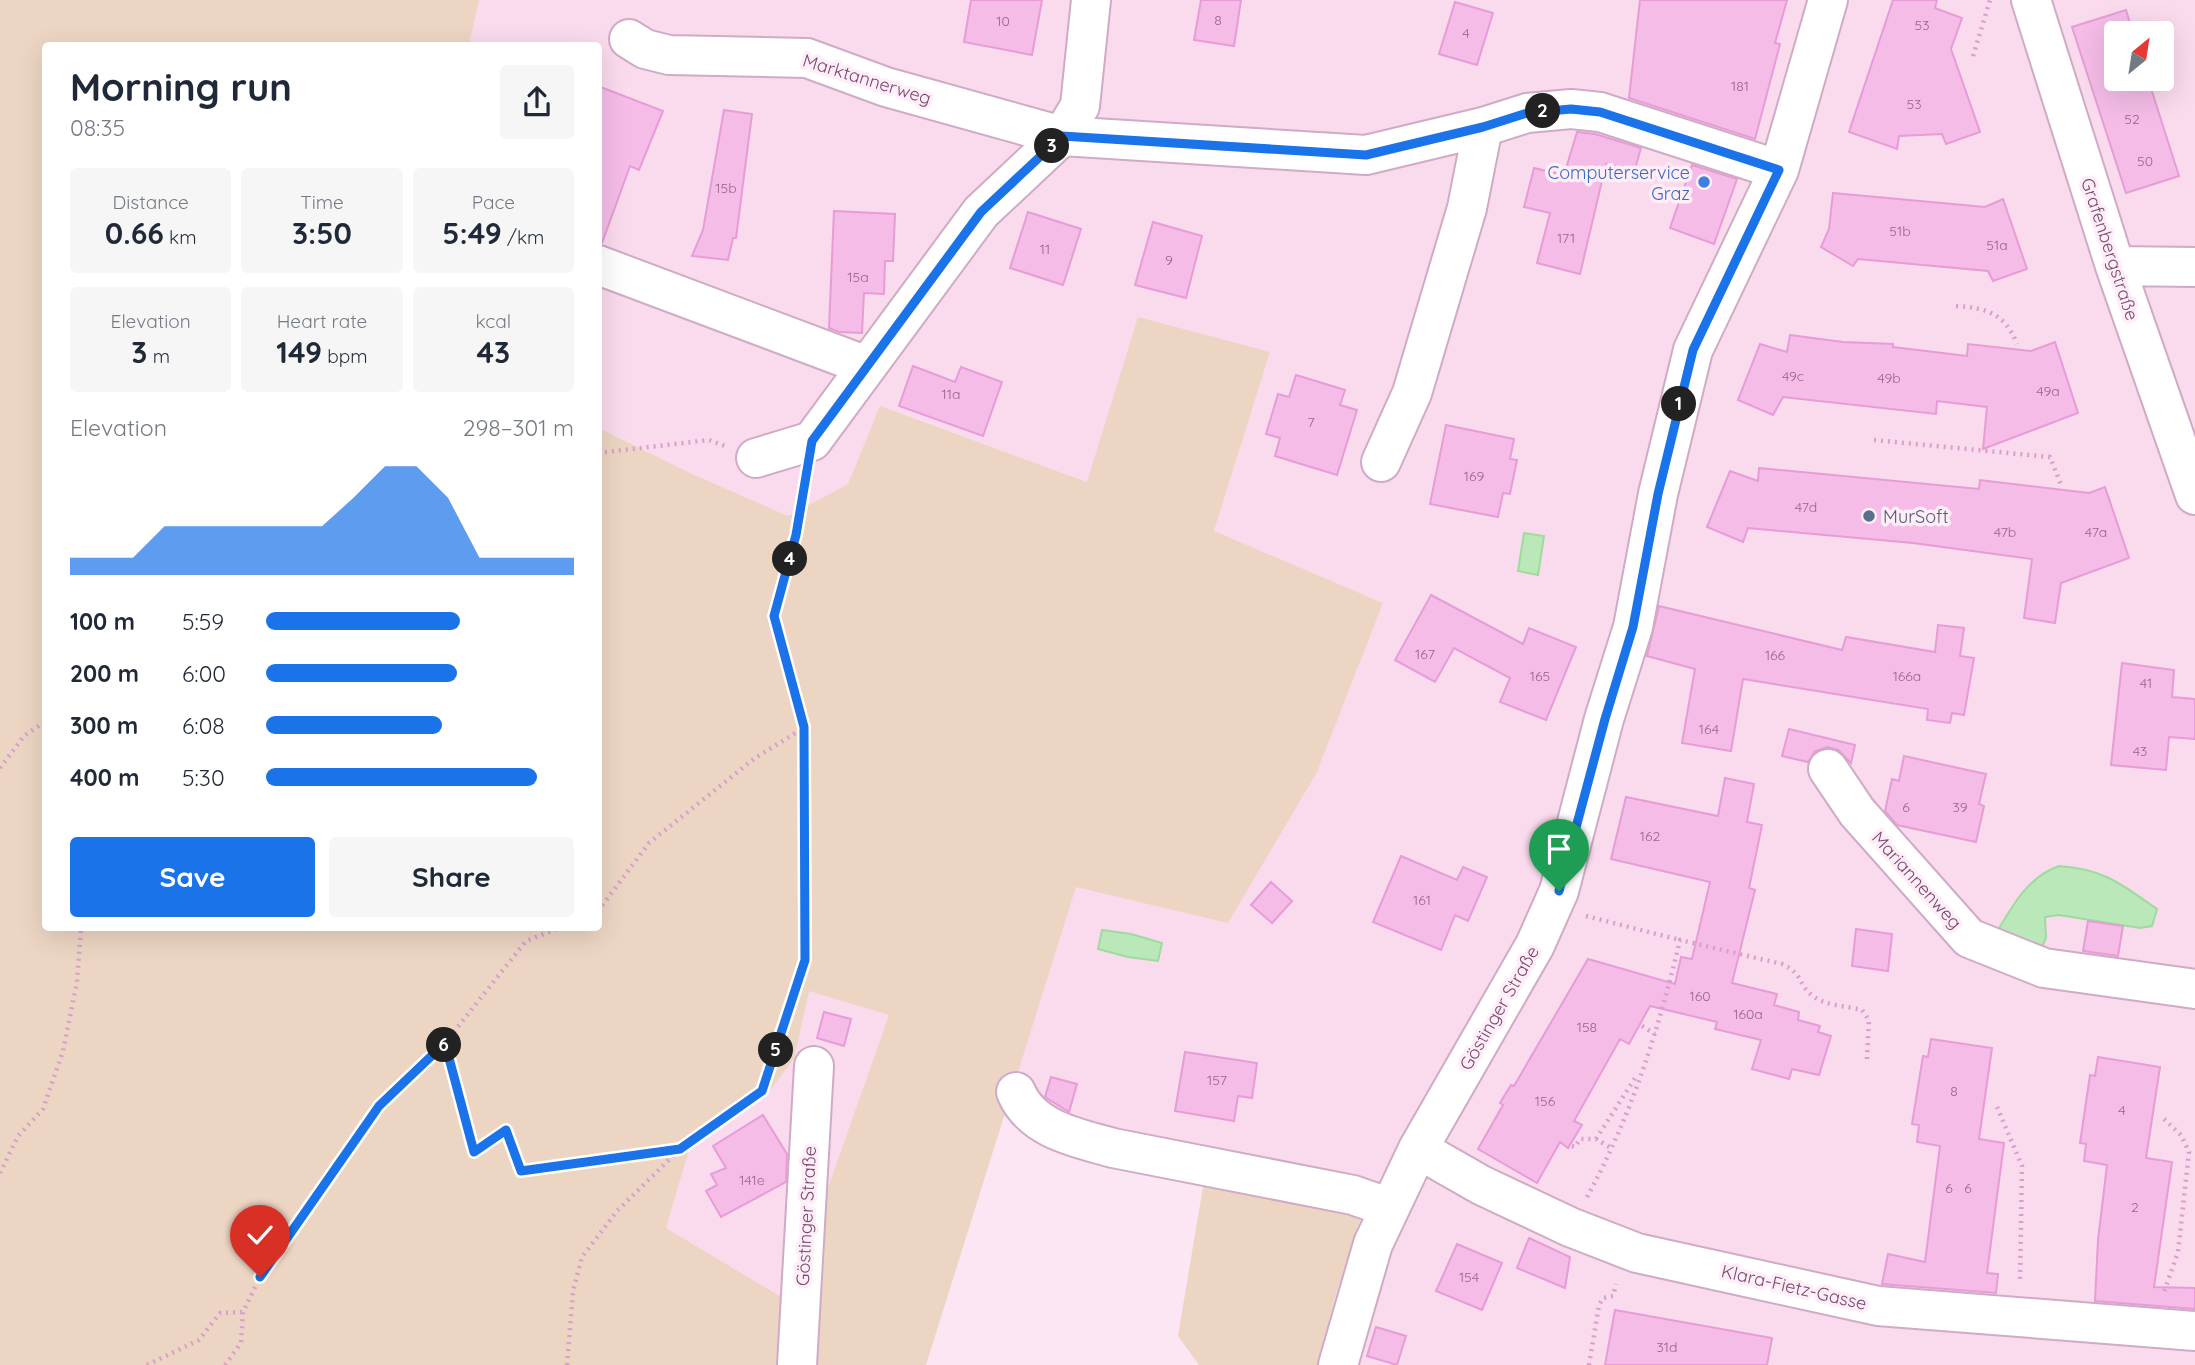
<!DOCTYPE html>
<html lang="en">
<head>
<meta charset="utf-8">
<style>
	:root { --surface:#fff; --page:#f6f6f7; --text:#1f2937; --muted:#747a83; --accent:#1a73e8 }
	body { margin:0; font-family:Quicksand,sans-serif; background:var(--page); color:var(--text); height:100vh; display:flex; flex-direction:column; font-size:26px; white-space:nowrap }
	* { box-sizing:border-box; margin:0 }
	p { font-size:23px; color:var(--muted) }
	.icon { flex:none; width:38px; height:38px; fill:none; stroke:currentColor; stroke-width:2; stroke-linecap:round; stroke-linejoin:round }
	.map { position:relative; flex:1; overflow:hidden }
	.details { position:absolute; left:42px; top:42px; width:560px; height:889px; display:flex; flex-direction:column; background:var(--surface); border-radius:7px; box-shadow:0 7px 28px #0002 }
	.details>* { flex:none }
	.needle { width:46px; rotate:30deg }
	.controls { position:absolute; left:2104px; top:21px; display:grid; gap:14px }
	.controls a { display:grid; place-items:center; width:70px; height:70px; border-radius:7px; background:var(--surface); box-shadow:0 7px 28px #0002; font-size:35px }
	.pin { position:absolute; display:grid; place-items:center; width:60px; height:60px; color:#fff; margin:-72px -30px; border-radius:50% 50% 50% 0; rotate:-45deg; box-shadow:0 0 7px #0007 }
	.pin .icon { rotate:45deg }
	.km { position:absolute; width:35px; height:35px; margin:-18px; border-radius:50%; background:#222; color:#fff; font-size:19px; line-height:35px; text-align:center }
	.round { display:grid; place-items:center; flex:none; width:74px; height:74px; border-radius:7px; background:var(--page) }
	.overview { display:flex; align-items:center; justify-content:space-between; height:119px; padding:0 28px }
	h1 { font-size:38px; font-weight:700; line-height:52px }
	.metrics { display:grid; grid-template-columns:repeat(3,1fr); gap:10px; height:119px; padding:7px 28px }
	.metrics div { display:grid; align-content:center; border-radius:7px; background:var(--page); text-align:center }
	.metrics b { font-size:30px; font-weight:700 }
	.metrics small { font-size:19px; font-weight:400 }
	.metrics p { font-size:19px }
	.chart { height:196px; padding:14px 28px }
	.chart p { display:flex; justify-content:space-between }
	.chart svg { width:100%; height:126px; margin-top:7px; fill:var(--accent); opacity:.7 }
	.cta { display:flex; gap:14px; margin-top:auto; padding:14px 28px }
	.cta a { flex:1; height:80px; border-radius:7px; background:var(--accent); color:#fff; font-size:28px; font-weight:700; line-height:80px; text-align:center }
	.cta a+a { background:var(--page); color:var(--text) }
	ul { padding:0 28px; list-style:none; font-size:23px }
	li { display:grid; grid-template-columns:112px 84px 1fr; align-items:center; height:52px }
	li i { height:18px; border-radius:9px; background:var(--accent) }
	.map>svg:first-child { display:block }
</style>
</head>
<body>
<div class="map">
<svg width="2195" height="1365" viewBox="0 0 2195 1365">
	<rect width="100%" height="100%" fill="#fde6f3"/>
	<!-- residential -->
	<path fill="#fadaed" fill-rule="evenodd" d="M479 0H2195V1365H1319L1335 1297 1362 1215 1115 1158 1003 1117 1076 887 1317 772 1383 603 1214 531 1270 352 1088 482 880 407 848 484 788 516 690 473 599 428 598 46H469ZM2116 33H2161V79H2116Z
		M808 990 889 1015 788 1302 666 1228 689 1150 764 1098 794 1059Z"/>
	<!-- green -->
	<path fill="#ecd5c3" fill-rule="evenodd" d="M0 0H479L469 45 46 46V928H598L599 428 690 473 788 516 848 484 880 406 1087 482 1138 317 1270 352 1214 531 1383 603 1317 772 1228 923 1076 887 926 1365H0ZM809 991 889 1015 788 1301 666 1228 689 1150 764 1098 794 1059Z
		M1205 1175 1362 1214 1335 1297 1319 1365H1199L1178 1336Z"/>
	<!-- water -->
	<path fill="#bae8b9" stroke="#9fda9f" stroke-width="2" d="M1524 533 1544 536 1538 575 1518 571Z
		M2059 866C2104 869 2121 884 2157 909L2152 926 2140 928 2059 915 2045 917 2046 938 2042 947 1995 935C2012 907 2027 877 2059 866Z
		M1102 930 1131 934 1162 943 1158 961 1128 957 1098 949Z"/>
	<!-- building -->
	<path fill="#f4bce7" stroke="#e79cd7" stroke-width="2" d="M971 0H1042L1032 55 964 42Z
		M1201 0H1241L1234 46 1194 40Z
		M1640 0H1787L1775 43 1780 44 1755 139 1629 98Z
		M1893 0H1937L1935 8 1962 18 1951 49 1980 132 1946 144 1942 134 1899 136 1897 149 1849 132Z
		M1455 2 1493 13 1477 65 1439 54Z
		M2126 10 2133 33H2116V79H2148L2179 176 2126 193 2072 27Z
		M598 86 663 111 639 170 630 166 602 243H598Z
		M724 110 752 114 736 238H733L728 260 692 256 703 230Z
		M1577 132 1595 134 1641 148 1634 172 1606 164 1580 274 1537 263 1550 213 1524 207 1534 168 1564 175Z
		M1692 165 1737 179 1714 244 1670 228Z
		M1833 193 1985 207 2003 199 2027 269 1993 281 1988 271 1858 259 1853 266 1821 247 1829 229Z
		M834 211 895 214 893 261H885L884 294 864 293 862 333 839 332 829 328Z
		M1028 212 1081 229 1063 285 1010 268Z
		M1153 222 1202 236 1186 298 1135 285Z
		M1790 335 1843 342 1893 344V347L1967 356 1968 344 2031 351 2055 342 2078 413 1983 449 1987 407 1937 401 1936 414 1783 397 1773 415 1738 400 1760 344 1787 352Z
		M913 366 955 382 961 367 1002 382 983 436 899 406Z
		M1296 375 1345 390 1340 405 1357 410 1337 475 1275 456 1280 438 1266 434 1278 394 1289 397Z
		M1446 425 1514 439 1510 459 1517 460 1510 494 1503 493 1498 517 1430 504Z
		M1759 468 1979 489 1980 480 2089 493 2105 487 2129 558 2061 583 2055 623 2024 618 2032 559 1913 543 1748 528 1743 542 1707 527 1730 471 1758 481Z
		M1431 595 1523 644 1529 628 1576 647 1546 720 1500 702 1510 678 1454 648 1435 682 1395 660Z
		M1659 606 1842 650 1846 637 1935 652 1938 625 1964 628 1960 656 1974 658 1964 715 1952 713 1950 723 1927 720 1928 709 1743 679 1731 751 1682 743 1695 669 1647 656Z
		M2122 663 2174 670 2172 697 2195 699V739L2169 737 2166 770 2111 765Z
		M1789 729 1855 745 1851 763 1838 750 1827 747 1815 751 1808 762 1782 756Z
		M1904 756 1986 774 1979 804 1984 806 1976 842 1897 825 1885 811 1892 779 1899 781Z
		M1725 778 1754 784 1747 822 1762 825 1749 888 1755 890 1732 983 1777 994 1774 1005 1799 1012 1798 1020 1820 1026 1818 1032 1831 1036 1819 1075 1792 1069 1789 1079 1752 1069 1761 1040 1715 1029 1717 1022 1650 1006 1629 1044 1620 1039 1574 1121 1582 1125 1568 1148 1560 1142 1537 1183 1478 1149 1503 1105 1500 1103 1511 1085 1514 1086 1588 959 1675 984 1681 957 1692 959 1710 882 1611 859 1626 797 1718 816Z
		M1401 856 1457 880 1463 867 1487 877 1468 921 1455 915 1441 950 1373 922Z
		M1271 882 1292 901 1272 923 1251 905Z
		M2088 921 2123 926 2118 956 2083 951Z
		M1856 929 1892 934 1888 971 1852 966Z
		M824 1012 851 1019 844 1046 817 1038Z
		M1931 1039 1992 1048 1979 1139 2004 1143 1987 1273 1998 1274 1996 1293 1882 1284 1888 1254 1925 1262 1940 1146 1917 1142 1919 1125 1912 1124 1923 1056 1928 1057Z
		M1185 1052 1257 1063 1252 1098 1238 1096 1234 1121 1175 1111Z
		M2098 1057 2160 1067 2146 1158 2172 1162 2154 1287 2195 1288V1309L2095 1301 2098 1240 2107 1165 2084 1161 2086 1144 2080 1143 2090 1075 2095 1076Z
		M1051 1077 1077 1084 1069 1112 1045 1097Z
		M763 1115 787 1154 786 1182 721 1217 706 1191 717 1185 711 1174 726 1168 713 1146Z
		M1529 1238 1570 1257 1565 1288 1517 1268Z
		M1457 1244 1502 1263 1482 1310 1436 1291Z
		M1615 1310 1772 1338 1767 1365H1605Z
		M1376 1327 1406 1336 1397 1365 1367 1356Z"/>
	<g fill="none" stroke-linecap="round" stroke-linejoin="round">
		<defs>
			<path id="minor" d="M2031 0 2115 266 2195 495
				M629 39 645 49 669 55 807 58 886 87 1062 136 1366 155 1483 127 1527 113 1571 109 1600 112 1779 170
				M598 265 867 366
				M2115 266 2195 267
				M756 458 812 441 981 212 1062 136 1080 106 1091 0
				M1381 462 1412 393 1467 208 1483 127
				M1828 769 1857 812 1969 938 2044 968 2195 989
				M1016 1092C1032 1130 1078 1138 1113 1148L1353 1195 1390 1208
				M1418 1149 1481 1185 1570 1227 1637 1253 1878 1306 2195 1331
				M797 1365 814 1066
				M1338 1365 1373 1244 1418 1149 1535 945 1559 891 1604 719 1633 627 1658 494 1693 350 1779 170 1828 0"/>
		</defs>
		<!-- minor casing -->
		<use href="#minor" stroke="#cfabc6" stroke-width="42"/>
		<!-- path -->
		<path stroke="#d99fcc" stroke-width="4.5" stroke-dasharray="2 5" stroke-linecap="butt" d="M1973 56 1990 0
			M1956 306C1988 308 2005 314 2017 344
			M1874 440 2050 457 2061 485
			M598 453 709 440 725 446
			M0 768 24 736 46 721
			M598 911 649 843 755 758 805 727
			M1586 916 1680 940
			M1642 1026 1655 1034
			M445 1043 526 941 559 928
			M1997 1107 2022 1166 2020 1283
			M2164 1119 2181 1135 2189 1152 2178 1252 2164 1292
			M1596 1139 1637 1075
			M1572 1146 1575 1147 1580 1139H1596L1611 1148
			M0 1173 18 1136 43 1109 63 1051 77 982 81 928
			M1587 1197C1631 1117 1659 1029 1680 940L1782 964C1805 975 1797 984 1813 996 1825 1006 1848 1006 1862 1010L1869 1020 1867 1059
			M147 1365 199 1340 220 1313 243 1312
			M225 1365 241 1343 243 1312 260 1277 379 1106 445 1043 474 1152 506 1130 521 1171 680 1149 762 1091 805 960V727L774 616 796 535 806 479
			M567 1365 573 1291 582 1257 617 1211 679 1150
			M1589 1365 1599 1305 1603 1298 1613 1296 1616 1284"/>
		<!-- minor -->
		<use href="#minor" stroke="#fff" stroke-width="38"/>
	</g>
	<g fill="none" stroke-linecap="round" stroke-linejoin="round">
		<defs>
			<path id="route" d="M260 1277 379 1106 445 1043 474 1152 506 1130 521 1171 680 1149 762 1091 805 960 804 727 774 616 796 535 812 441 981 212 1062 136 1366 155 1483 127 1527 113 1571 109 1600 112 1779 170 1693 350 1658 494 1633 627 1605 719 1559 891"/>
		</defs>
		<!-- route casing -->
		<use href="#route" stroke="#fff" stroke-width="14"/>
		<!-- route -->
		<use href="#route" stroke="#1a73e8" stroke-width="9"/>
	</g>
	<!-- markers -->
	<circle fill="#3f7fe0" stroke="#ffedf7" stroke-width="2.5" cx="1704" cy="182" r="7"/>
	<circle fill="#5c6f8a" stroke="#ffedf7" stroke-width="2.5" cx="1869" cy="516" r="7"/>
	<g text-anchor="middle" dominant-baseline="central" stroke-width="7" stroke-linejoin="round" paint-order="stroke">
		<!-- number labels -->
		<g font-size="14" fill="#97668d">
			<text x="1218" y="20">8</text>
			<text x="1003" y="21">10</text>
			<text x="1922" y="25">53</text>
			<text x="1466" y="33">4</text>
			<text x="1740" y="86">181</text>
			<text x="1914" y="104">53</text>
			<text x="2132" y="119">52</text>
			<text x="2145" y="161">50</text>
			<text x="726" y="188">15b</text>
			<text x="1900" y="231">51b</text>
			<text x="1566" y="238">171</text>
			<text x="1997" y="245">51a</text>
			<text x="1045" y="249">11</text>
			<text x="1169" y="260">9</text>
			<text x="858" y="277">15a</text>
			<text x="1793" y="376">49c</text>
			<text x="1889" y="378">49b</text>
			<text x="2048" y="391">49a</text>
			<text x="951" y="394">11a</text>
			<text x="1311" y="422">7</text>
			<text x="1474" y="476">169</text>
			<text x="1806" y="507">47d</text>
			<text x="2005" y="532">47b</text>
			<text x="2096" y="532">47a</text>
			<text x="1425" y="654">167</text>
			<text x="1775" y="655">166</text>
			<text x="1540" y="676">165</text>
			<text x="1907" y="676">166a</text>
			<text x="2146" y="683">41</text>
			<text x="1709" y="729">164</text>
			<text x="2140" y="751">43</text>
			<text x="1906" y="807">6</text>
			<text x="1960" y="807">39</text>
			<text x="1650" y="836">162</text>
			<text x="1422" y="900">161</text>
			<text x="1700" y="996">160</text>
			<text x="1748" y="1014">160a</text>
			<text x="1587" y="1027">158</text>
			<text x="1217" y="1080">157</text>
			<text x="1954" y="1091">8</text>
			<text x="1545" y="1101">156</text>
			<text x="2122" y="1110">4</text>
			<text x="752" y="1180">141e</text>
			<text x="1949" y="1188">6</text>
			<text x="1968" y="1188">6</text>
			<text x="2135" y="1207">2</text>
			<text x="1469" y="1277">154</text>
			<text x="1667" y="1347">31d</text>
		</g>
		<!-- street labels -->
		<g font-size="18" fill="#78496f" stroke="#ffedf7">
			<text transform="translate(867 79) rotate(17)">Marktannerweg</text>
			<text transform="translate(2110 249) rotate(72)">Grafenbergstraße</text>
			<text transform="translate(1917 880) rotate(48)">Mariannenweg</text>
			<text transform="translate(1499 1008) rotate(-60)">Göstinger Straße</text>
			<text transform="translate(806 1216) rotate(-87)">Göstinger Straße</text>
			<text transform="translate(1794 1287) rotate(13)">Klara-Fietz-Gasse</text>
		</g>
		<!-- shop labels -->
		<g font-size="18" fill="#366cbe" stroke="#ffedf7" text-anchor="end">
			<text x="1690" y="172">Computerservice<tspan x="1690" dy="21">Graz</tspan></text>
		</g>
		<!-- service labels -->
		<g font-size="18" fill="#4e5e75" stroke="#ffedf7" text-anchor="start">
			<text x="1883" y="516">MurSoft</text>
		</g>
	</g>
</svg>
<div class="controls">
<a><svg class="needle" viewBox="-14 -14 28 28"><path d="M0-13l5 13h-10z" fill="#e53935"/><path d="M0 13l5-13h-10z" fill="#747a83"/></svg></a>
</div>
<div class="pin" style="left:1559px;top:891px;background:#1e9e55"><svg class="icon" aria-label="arrive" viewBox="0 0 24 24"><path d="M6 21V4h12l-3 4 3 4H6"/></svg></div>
<div class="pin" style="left:260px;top:1277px;background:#d93025"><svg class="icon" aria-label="check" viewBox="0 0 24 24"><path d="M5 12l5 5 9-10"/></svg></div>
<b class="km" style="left:1679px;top:404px">1</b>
<b class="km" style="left:1543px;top:111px">2</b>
<b class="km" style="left:1052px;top:146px">3</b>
<b class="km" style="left:790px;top:559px">4</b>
<b class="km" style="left:776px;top:1050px">5</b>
<b class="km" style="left:444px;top:1045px">6</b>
<section class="details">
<div class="overview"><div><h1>Morning run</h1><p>08:35</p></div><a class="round"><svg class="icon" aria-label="share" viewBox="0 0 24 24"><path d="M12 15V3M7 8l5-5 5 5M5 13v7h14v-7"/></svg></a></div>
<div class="metrics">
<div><p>Distance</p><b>0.66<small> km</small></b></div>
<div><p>Time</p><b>3:50</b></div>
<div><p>Pace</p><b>5:49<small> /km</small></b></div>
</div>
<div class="metrics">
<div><p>Elevation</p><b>3<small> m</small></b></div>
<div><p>Heart rate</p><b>149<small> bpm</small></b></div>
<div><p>kcal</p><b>43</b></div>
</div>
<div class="chart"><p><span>Elevation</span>298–301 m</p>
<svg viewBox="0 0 160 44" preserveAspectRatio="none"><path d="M0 44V38L10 38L20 38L30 27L40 27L50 27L60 27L70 27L80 27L90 17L100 6L110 6L120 17L130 38L140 38L150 38L160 38V44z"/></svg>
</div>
<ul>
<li><b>100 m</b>5:59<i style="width:63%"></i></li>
<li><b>200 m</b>6:00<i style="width:62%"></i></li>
<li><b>300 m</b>6:08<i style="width:57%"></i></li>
<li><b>400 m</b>5:30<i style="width:88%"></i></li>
</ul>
<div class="cta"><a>Save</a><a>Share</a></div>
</section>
</div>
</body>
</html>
